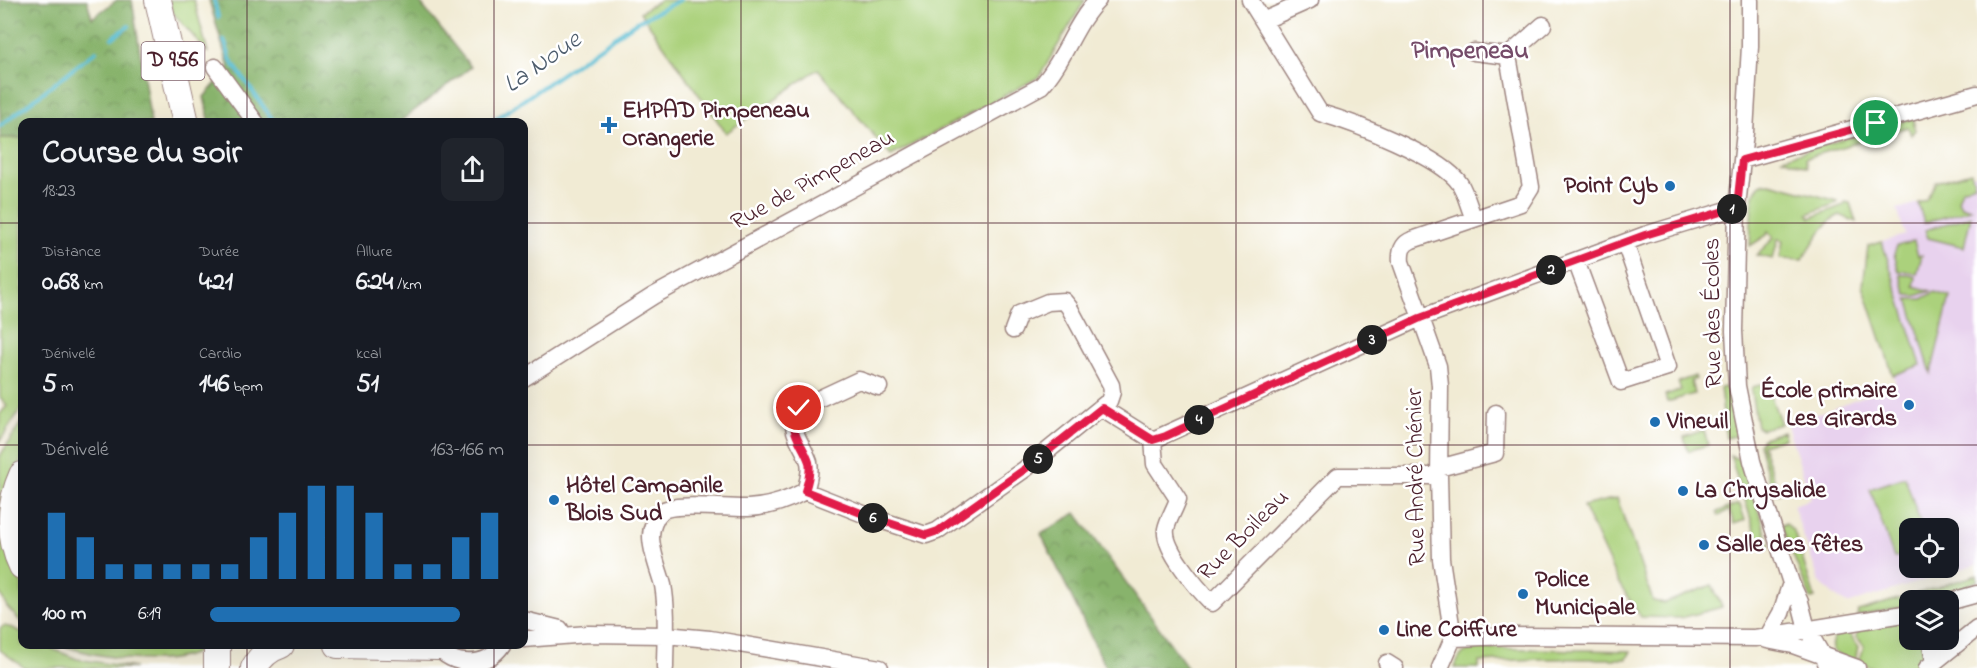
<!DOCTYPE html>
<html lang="fr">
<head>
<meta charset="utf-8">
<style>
	:root { --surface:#171b24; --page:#20242c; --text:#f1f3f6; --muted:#9ea1a6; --accent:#1f6fb2 }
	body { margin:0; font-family:"Indie Flower",sans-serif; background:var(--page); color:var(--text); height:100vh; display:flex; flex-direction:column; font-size:22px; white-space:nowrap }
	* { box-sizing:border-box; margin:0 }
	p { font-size:20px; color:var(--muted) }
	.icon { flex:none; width:33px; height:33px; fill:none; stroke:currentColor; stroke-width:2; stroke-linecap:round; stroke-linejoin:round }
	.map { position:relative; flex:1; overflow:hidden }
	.side { position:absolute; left:18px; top:118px; width:510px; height:531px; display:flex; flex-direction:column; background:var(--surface); border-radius:12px; box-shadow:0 6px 24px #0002 }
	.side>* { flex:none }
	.buttons { position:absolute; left:1899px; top:518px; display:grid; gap:12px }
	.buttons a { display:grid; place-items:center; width:60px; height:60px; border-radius:12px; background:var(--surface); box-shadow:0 6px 24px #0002; font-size:30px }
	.pin { position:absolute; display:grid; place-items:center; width:51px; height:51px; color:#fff; margin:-26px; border:3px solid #fff; border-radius:50%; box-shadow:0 2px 6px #0007 }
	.km { position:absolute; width:30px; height:30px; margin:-15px; border-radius:50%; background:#222; color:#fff; font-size:16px; line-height:30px; text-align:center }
	.round { display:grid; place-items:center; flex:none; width:63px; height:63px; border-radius:12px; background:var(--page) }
	.head { display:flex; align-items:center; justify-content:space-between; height:102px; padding:0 24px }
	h1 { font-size:33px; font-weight:700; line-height:45px }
	.metrics { display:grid; grid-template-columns:repeat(3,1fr); gap:9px; height:102px; padding:6px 24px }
	.metrics div { display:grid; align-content:center }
	.metrics b { font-size:26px; font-weight:700 }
	.metrics small { font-size:16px; font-weight:400 }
	.metrics p { font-size:16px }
	.chart { height:168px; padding:12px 24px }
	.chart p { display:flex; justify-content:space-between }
	.chart svg { width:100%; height:108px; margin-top:6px; stroke:var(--accent); stroke-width:6 }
	ul { padding:0 24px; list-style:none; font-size:20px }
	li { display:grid; grid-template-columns:96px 72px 1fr; align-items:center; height:45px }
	li i { height:15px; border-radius:8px; background:var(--accent) }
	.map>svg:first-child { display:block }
</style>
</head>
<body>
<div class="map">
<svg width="1977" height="668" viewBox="0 0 1977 668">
	<defs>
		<pattern id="forest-crowns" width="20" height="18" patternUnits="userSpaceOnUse" patternTransform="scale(1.5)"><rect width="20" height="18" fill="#88b36c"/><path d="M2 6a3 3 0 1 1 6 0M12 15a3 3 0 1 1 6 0" fill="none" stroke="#719159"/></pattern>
	</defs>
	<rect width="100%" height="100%" fill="#fff"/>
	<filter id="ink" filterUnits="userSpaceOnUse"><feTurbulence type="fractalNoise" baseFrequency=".0167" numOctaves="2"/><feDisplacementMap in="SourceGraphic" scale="12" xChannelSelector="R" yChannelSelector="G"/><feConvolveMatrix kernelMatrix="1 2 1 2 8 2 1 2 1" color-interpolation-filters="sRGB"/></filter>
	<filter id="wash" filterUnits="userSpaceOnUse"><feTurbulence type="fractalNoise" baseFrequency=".008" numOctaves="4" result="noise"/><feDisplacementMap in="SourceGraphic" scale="24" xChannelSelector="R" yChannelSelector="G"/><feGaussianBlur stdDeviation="1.35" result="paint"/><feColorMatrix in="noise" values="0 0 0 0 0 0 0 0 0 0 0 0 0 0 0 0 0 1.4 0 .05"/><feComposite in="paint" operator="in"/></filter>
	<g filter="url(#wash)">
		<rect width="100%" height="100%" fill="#f1ebd4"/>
		<!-- built -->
		<path fill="#e8d2ee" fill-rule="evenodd" d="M1971 172 1972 175 1977 174V564L1847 604 1831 593 1819 581 1801 529 1793 505 1811 499 1787 425 1896 384 1863 286 1868 246 1905 235 1897 209 1926 201 1936 182ZM1910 528H1948V567H1910Z"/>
		<!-- green -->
		<path fill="#abd17c" stroke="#7a7854" stroke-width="1.5" d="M169 0H194L208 53 173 13Z
			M660 0H1085L1039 77 891 156 818 69 726 133 640 12Z
			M1913 118 1915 130 1911 135 1908 127 1879 136 1877 129Z
			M1870 131 1872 138 1805 158 1807 167 1782 158Z
			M0 138H22V407L0 441V414L7 406 0 397Z
			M1971 172 1975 184 1962 189 1958 200 1961 206 1971 209 1924 223 1918 203 1926 200 1936 182Z
			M1770 183 1838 201 1837 203 1808 214 1810 218 1844 205 1845 202 1850 203 1856 222 1840 215C1824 221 1812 246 1802 260L1781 259 1780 257 1783 240 1778 239 1773 259 1756 255 1774 238 1768 231 1767 235 1750 246C1751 232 1750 199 1757 188 1760 183 1765 183 1770 183Z
			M1971 216 1964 247 1928 238 1925 230Z
			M1914 241 1918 256 1922 255 1917 274 1905 271 1899 272 1894 254 1897 246Z
			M1882 242 1921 365 1893 375 1863 286 1868 246Z
			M1900 275H1909L1916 277 1914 286 1931 291 1916 296 1907 295Z
			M1935 292 1950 297 1931 373 1908 299H1922Z
			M1695 376 1696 379 1691 381 1694 394 1667 402 1665 395 1681 390 1678 382Z
			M1766 383 1781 424 1762 429 1757 427 1751 391 1753 387Z
			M1731 386 1738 435 1726 438 1720 388Z
			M22 421V458L7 491 11 565 22 585V623L7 607 0 593V456Z
			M1704 430 1708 445 1688 451 1684 437Z
			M1783 431 1785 438 1762 445 1779 493 1773 494 1759 444 1764 438Z
			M1730 455 1745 463 1751 485 1740 488Z
			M1905 477 1922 528H1910L1909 552 1894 558 1870 489Z
			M1754 494 1770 546 1760 549 1744 497Z
			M1617 498 1653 601 1665 603 1712 585 1722 607 1681 618 1641 617 1619 584 1583 506Z
			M1738 504 1740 505 1745 520 1734 524 1729 510 1718 516 1717 512Z
			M1786 523 1794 532 1815 598 1811 599 1781 526Z
			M1977 575V581C1966 584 1960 590 1950 595 1937 601 1923 600 1910 600L1909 606 1857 616 1858 611Z
			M1896 620 1909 624 1910 639H1921C1925 650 1924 660 1916 668H1874L1859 662 1864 646 1856 636 1859 628Z
			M4 626 13 628 22 633V645H43L77 659 135 668H25L0 650V628Z
			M1852 631 1851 636 1858 647 1855 661C1838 655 1822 652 1838 632Z
			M61 645H198L197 652C167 668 95 657 61 645Z
			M1483 648 1631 651 1627 659H1541L1479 662V668H1455C1460 651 1466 650 1483 648Z"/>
		<!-- forest -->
		<path fill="url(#forest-crowns)" stroke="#69694c" stroke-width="1.5" d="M0 0H87L92 18 117 0H132L151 123H22V138H0Z
			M209 0H418L471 67 398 123H210L204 97 229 68Z
			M1076 513 1188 668H1106L1041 534Z"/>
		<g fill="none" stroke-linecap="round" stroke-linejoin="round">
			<!-- stream -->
			<path stroke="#53bbd1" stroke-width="4" d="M214 0 218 17
				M112 38 129 26
				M224 40 231 61 275 123
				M490 123 635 23 680 0
				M0 126 96 51"/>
		</g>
	</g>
	<g filter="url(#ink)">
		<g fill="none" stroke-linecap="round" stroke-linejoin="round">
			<defs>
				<path id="minor" d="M1250 0 1320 113C1352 122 1443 157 1460 184 1466 194 1469 208 1474 219
					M1750 0V46L1745 132 1737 207 1734 331 1737 386 1752 461 1760 487 1791 583 1800 602 1807 629 1823 657 1827 668
					M1265 20 1310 0
					M1474 52 1508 56 1543 25
					M215 67 256 123
					M1742 160 1977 94
					M1576 261 1621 382 1668 367 1625 243
					M524 378 653 296 1041 86C1065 60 1074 24 1098 0
					M1102 408 1153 440 1155 464 1178 499C1175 509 1168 519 1166 529 1163 549 1198 589 1212 603L1338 476H1439
					M1153 440 1420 318 1645 235 1737 207
					M1439 468 1495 453 1496 413
					M805 491C808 482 811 471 809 462 802 441 786 431 799 408L859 380 879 387
					M1948 602 1977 594
					M524 620 560 629
					M1768 636 1781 613 1791 583
					M1453 638 1441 559 1439 476 1440 386 1438 366 1401 262C1400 251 1402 244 1412 240L1521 203 1531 187 1508 56
					M1453 638 1513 636 1755 638 1910 613
					M524 639 588 634 665 635 710 639 880 668
					M1930 639 1934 661
					M1767 640 1793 645 1857 668
					M436 645C452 668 487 668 502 645
					M1387 663 1395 668
					M665 668C665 641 668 612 663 585 659 570 651 552 651 536 651 528 655 517 662 511 674 502 730 509 748 508 769 507 787 501 805 491L871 517 926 535 937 531 1025 469 1109 401 1112 392 1111 385 1069 307 1064 301 1048 302 1019 314 1013 330
					M1440 668 1453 638
					M1927 668 1977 628"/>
				<path id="highway" d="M158 0 186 123
					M22 475C9 504 8 537 22 566
					M338 645 437 647
					M217 668V645
					M254 668C260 657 268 649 281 645"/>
			</defs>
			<!-- minor casing -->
			<use href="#minor" stroke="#9e8580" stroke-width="19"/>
			<!-- highway casing -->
			<use href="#highway" stroke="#9e8580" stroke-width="28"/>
			<!-- minor -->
			<use href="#minor" stroke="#fff" stroke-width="16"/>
			<!-- highway -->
			<use href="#highway" stroke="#fff" stroke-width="26"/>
		</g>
	</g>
	<g fill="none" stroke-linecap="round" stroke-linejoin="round" filter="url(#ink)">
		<defs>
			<path id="route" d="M799 408C786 431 802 441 809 462 811 471 808 482 805 491L871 517 926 535 938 531 1025 469 1102 408 1153 440 1166 436 1420 318 1645 235 1737 207 1742 160 1876 123"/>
		</defs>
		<!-- route casing -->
		<use href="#route" stroke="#fff" stroke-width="12"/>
		<!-- route -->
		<use href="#route" stroke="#e11d48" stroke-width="8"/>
	</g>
	<!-- grid -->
	<path fill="none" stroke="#4a1f2b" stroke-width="1.5" stroke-opacity="0.55" d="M247 0V123M494 0V123M741 0V668M988 0V668M1236 0V668M1483 0V668M1730 0V668M0 223H22M524 223H1977M0 445H22M524 445H1977M247 645V668M494 645V668"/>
	<!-- markers -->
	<g fill="#1f6fb2" stroke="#fff" stroke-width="2">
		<path d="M606 116h6v6h6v6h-6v6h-6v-6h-6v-6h6z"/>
		<circle cx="1670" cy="186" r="6"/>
		<circle cx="1909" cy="405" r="6"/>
		<circle cx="1655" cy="422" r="6"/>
		<circle cx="1683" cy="491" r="6"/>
		<circle cx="554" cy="500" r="6"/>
		<circle cx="1704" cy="545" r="6"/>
		<circle cx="1523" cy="594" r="6"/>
		<circle cx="1384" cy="630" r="6"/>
	</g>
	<g text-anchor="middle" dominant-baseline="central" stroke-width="5" stroke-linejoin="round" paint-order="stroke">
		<!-- shield labels -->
		<rect fill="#fff" stroke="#80626b" stroke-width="1.5" x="141.5" y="42" width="63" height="38" rx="4.5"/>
		<g font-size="22" font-weight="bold" fill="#4a1f2b">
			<text x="173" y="61">D 956</text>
		</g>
		<!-- poi labels -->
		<g font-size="24" font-weight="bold" fill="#4a1f2b" stroke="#fff" text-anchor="start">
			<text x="622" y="111">EHPAD Pimpeneau<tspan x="622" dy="28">Orangerie</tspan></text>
			<text x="1658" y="186" text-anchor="end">Point Cyb</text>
			<text x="1897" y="391" text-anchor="end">École primaire<tspan x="1897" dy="28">Les Girards</tspan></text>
			<text x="1667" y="422">Vineuil</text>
			<text x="566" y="486">Hôtel Campanile<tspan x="566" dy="28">Blois Sud</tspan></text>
			<text x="1695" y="491">La Chrysalide</text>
			<text x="1716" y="545">Salle des fêtes</text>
			<text x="1535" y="580">Police<tspan x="1535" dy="28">Municipale</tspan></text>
			<text x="1396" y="630">Line Coiffure</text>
		</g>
		<!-- street labels -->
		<g font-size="24" fill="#4a1f2b" stroke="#fff">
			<text transform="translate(813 181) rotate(-29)">Rue de Pimpeneau</text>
			<text transform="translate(1714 313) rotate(-91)">Rue des Écoles</text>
			<text transform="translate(1417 477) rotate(-91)">Rue André Chénier</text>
			<text transform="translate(1244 536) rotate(-45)">Rue Boileau</text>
		</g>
		<!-- neighbourhood labels -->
		<g font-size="26" font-weight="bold" fill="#754c69" stroke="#fff">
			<text x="1470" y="52">Pimpeneau</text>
		</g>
		<!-- water labels -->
		<g font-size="26" font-style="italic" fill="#4e5d6d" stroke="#fff">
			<text transform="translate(543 63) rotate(-35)">La Noue</text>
		</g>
	</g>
</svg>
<div class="buttons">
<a><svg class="icon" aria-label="locate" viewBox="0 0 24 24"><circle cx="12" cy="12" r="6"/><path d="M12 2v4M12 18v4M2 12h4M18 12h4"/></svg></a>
<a><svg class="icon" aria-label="layers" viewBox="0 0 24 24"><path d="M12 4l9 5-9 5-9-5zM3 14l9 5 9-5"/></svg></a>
</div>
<div class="pin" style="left:1876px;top:123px;background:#1e9e55"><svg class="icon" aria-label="arrive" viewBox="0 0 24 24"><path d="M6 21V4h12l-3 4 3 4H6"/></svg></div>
<div class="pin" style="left:799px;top:408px;background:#d93025"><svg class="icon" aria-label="check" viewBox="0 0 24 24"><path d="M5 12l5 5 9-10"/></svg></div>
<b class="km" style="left:1732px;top:209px">1</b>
<b class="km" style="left:1551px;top:270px">2</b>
<b class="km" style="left:1372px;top:340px">3</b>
<b class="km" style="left:1199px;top:420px">4</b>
<b class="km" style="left:1038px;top:459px">5</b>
<b class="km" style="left:873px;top:518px">6</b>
<section class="side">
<div class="head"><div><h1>Course du soir</h1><p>18:23</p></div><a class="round"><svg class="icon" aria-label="share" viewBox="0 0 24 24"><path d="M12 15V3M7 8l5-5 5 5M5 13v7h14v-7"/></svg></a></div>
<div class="metrics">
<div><p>Distance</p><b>0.68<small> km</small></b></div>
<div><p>Durée</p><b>4:21</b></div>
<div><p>Allure</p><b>6:24<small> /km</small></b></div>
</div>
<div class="metrics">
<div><p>Dénivelé</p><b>5<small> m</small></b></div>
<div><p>Cardio</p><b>146<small> bpm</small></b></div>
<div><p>kcal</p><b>51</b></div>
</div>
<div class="chart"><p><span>Dénivelé</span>163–166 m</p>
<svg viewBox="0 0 160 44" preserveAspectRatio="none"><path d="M5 44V17M15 44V27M25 44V38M35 44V38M45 44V38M55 44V38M65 44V38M75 44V27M85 44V17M95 44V6M105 44V6M115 44V17M125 44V38M135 44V38M145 44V27M155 44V17"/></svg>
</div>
<ul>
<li><b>100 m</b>6:19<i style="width:85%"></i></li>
</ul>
</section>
</div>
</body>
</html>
